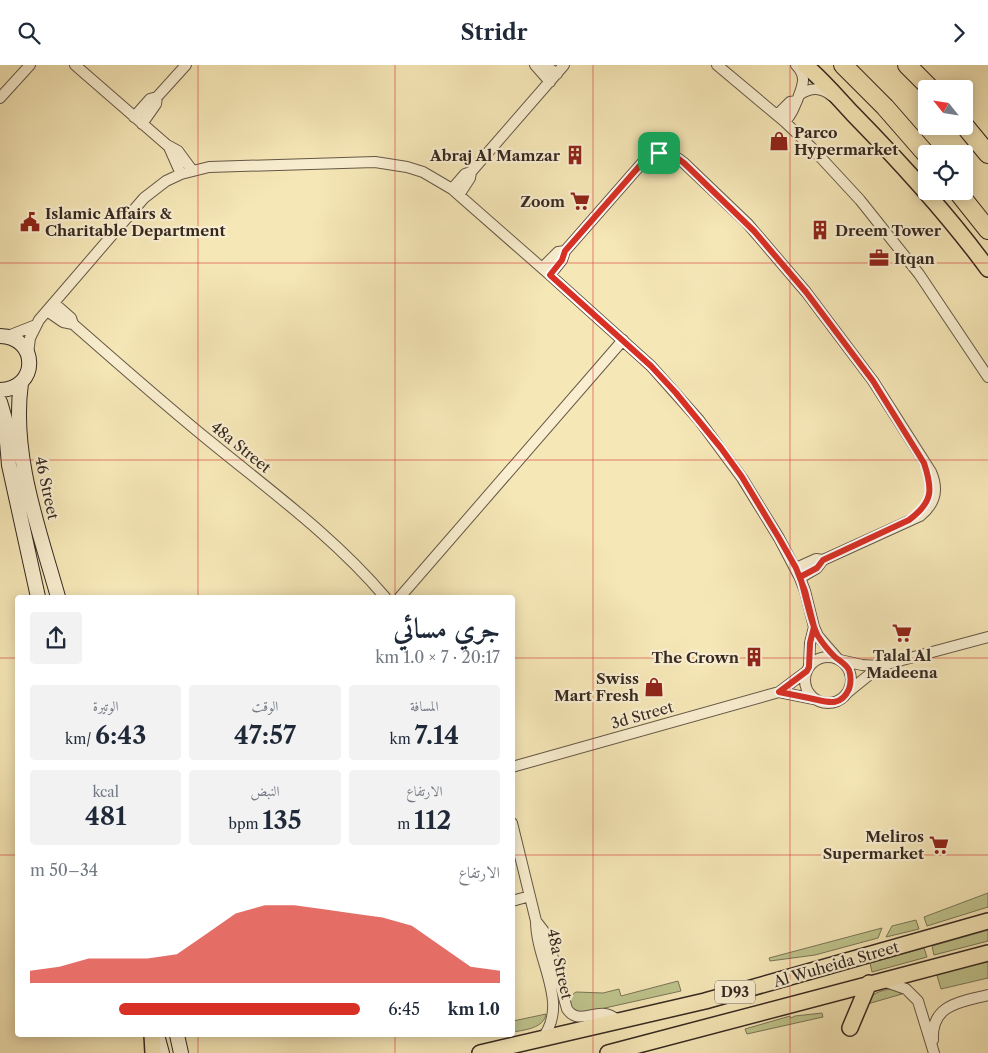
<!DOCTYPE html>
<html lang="ar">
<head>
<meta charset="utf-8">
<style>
	:root { --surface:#fff; --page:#f2f2f3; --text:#1f2937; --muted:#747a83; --accent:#d93025 }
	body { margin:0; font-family:"Libre Caslon Text",Amiri,serif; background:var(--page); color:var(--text); direction:rtl; height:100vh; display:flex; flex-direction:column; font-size:19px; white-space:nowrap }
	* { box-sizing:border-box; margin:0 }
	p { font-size:16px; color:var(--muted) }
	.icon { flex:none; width:28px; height:28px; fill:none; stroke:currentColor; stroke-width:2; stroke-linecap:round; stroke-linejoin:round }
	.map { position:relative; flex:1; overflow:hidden; direction:ltr }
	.sheet { position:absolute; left:15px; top:530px; width:500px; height:442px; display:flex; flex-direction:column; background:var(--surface); border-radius:5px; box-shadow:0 2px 12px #0003; direction:rtl }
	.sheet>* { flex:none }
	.needle { width:32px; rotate:300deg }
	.fabs { position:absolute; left:918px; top:15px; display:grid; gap:10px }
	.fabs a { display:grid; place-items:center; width:55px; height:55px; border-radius:5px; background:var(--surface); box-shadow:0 2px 12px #0003; font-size:25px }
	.pin { position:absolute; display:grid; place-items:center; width:42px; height:42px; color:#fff; margin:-21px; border-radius:10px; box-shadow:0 2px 8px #0006 }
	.round { display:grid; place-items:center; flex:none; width:52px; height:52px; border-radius:5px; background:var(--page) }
	.headline { display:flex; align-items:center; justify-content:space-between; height:85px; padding:0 15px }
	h1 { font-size:28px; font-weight:800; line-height:38px }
	.metrics { display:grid; grid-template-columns:repeat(3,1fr); gap:8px; height:85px; padding:5px 15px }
	.metrics div { display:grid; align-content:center; border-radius:5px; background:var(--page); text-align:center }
	.metrics b { font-size:25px; font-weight:800 }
	.metrics small { font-size:14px; font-weight:400 }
	.metrics p { font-size:14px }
	.chart { height:140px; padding:10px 15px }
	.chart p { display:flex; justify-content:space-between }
	.chart svg { width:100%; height:90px; margin-top:5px; fill:var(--accent); opacity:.7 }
	ul { padding:0 15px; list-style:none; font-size:16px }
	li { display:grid; grid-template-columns:80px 60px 1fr; align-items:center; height:38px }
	li i { height:12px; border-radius:6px; background:var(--accent) }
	header { display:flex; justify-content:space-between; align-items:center; height:65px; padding:0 15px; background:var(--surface); font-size:22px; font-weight:800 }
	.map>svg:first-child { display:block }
</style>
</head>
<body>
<header><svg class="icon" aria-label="forward" viewBox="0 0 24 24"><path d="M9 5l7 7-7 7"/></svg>Stridr<svg class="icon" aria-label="search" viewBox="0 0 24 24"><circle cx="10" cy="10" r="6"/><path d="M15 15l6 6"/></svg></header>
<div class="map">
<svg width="988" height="988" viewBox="0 0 988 988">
	<rect width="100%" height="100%" fill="#f6e7b7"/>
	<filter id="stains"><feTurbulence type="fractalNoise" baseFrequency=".004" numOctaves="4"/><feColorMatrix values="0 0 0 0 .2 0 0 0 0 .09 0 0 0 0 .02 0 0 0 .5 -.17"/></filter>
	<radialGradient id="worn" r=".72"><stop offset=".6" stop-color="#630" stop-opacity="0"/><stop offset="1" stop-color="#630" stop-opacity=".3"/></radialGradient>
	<!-- green -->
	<path fill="#bfc48d" stroke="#7a7658" d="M988 828V842L927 861 924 852Z
		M916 855 919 864 886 872 892 861Z
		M882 863 878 873 815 890 770 896 769 893Z
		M988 865V876L934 890 932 881Z
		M924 883 927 892 872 907 870 898Z
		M988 897V913L941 924 936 907Z
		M678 916 681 926 578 949 576 948 567 938 569 932 576 927 603 928 619 924 621 931Z
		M893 924 902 929 864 940C871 929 879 925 893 924Z
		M822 948 823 952 747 969 745 964 790 951 791 953 795 951Z
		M546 949C544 963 525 965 513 967V956Z"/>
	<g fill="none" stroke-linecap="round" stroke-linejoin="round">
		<defs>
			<path id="street" d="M75 0 167 80 178 86 192 105
				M535 0 550 17
				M545 0 557 9
				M717 0 785 57 811 82 860 135 919 209 988 312
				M799 30C811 22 821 22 832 31
				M0 33 30 0
				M777 50 790 37 797 36
				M134 52 150 34 157 32 186 0
				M785 57C792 48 794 43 798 33 803 20 807 11 796 0
				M142 59 156 39 157 32
				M169 82 181 109
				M452 124 465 109 471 107 564 0
				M459 130 470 113 471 107
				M542 203 558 187 565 186
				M550 210 562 195 565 186 643 97C657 86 671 86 684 98L747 158 806 227 873 316 931 407C939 425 935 439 920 451L823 495 816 494 796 503
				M54 238 71 253 73 259C119 299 165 340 212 378 272 427 335 473 385 532
				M47 246 63 257 73 259
				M8 271 36 260
				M28 289 30 273 39 255 144 133 166 116 181 109 209 102 375 97 407 102 423 107 452 124 550 210 651 301 699 355 742 413 779 473 800 513 805 526 814 562 818 571 838 594
				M800 513 817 503 823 495
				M400 532 623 275
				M805 615a23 23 0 1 1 46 0a23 23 0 1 1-46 0Z
				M840 595 862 600 880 601 988 572
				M809 602 810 578 814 562
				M779 627 814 634
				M848 627 880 601
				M512 702 779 627 807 606
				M512 758 536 856C536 897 571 939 541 975
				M512 836 530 831
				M536 856 543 865 548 875 567 944C577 959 591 947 605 949 611 950 615 953 620 956
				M886 917 906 924 918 936 934 988
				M933 975C931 939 961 937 988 930"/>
			<path id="secondary" d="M0 271C39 272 39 324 0 325
				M21 318C11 390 39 464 58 532
				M0 337 5 354 9 400 38 532
				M157 970 162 988
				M177 970 181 988"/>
			<path id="primary" d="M805 0C823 15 837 32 853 49 901 98 947 148 988 204
				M850 963 869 918
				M152 970 153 988
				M480 988 705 936 988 856
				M608 988 988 888"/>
			<path id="highway" d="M843 0 885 42 926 89
				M907 0 931 24
				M964 60 988 89
				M957 126 988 165"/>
		</defs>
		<!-- street casing -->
		<use href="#street" stroke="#655847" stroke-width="12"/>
		<!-- secondary casing -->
		<use href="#secondary" stroke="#352822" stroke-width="16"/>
		<!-- primary casing -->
		<use href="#primary" stroke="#352822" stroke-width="18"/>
		<!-- highway casing -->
		<use href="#highway" stroke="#352822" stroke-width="20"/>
		<!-- street -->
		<use href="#street" stroke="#f9efd0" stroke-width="10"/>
		<!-- secondary -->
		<use href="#secondary" stroke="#f9efd0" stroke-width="14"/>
		<!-- primary -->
		<use href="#primary" stroke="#f6e7b7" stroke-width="15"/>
		<!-- highway -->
		<use href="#highway" stroke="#f6e7b7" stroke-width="18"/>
	</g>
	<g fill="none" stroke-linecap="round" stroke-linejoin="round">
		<defs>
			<path id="route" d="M659 88 651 91 643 97 565 186 562 195 550 210 651 301 676 328 721 383 742 412 779 473 796 503 805 526 814 562 810 578 809 602 807 606 779 627C789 629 799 631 809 633 825 636 840 644 849 624 851 618 851 611 849 605 846 599 840 596 835 592 829 586 823 579 818 571 810 557 806 530 800 512L817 503 823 495 909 455C933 437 933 425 924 398L873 316 806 227 754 166 684 98C676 91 670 89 659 88"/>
		</defs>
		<!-- route casing -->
		<use href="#route" stroke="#fff" stroke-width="10"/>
		<!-- route -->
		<use href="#route" stroke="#d93025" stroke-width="6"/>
	</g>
	<!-- grid -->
	<path fill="none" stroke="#d62828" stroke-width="1" stroke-opacity="0.55" d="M198 0V532M395 0V532M593 0V988M790 0V988M0 198H988M0 395H988M0 593H18M512 593H988M0 790H18M512 790H988M198 970V988M395 970V988"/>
	<!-- icons -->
	<defs>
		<symbol id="shop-bare" viewBox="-9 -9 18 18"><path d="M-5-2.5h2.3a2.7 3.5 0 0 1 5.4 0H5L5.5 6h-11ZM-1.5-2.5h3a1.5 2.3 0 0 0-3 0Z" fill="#8f2418" stroke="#f9efd0" stroke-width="2.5" paint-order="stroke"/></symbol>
		<symbol id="building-bare" viewBox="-9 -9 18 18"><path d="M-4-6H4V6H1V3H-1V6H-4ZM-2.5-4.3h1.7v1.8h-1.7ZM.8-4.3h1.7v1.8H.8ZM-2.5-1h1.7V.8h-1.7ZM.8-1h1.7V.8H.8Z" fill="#8f2418" stroke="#f9efd0" stroke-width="2.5" paint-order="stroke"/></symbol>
		<symbol id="supermarket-bare" viewBox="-9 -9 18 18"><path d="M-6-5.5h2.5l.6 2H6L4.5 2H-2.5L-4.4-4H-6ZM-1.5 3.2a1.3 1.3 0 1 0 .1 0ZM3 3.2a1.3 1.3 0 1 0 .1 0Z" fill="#8f2418" stroke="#f9efd0" stroke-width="2.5" paint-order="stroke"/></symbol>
		<symbol id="civic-bare" viewBox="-9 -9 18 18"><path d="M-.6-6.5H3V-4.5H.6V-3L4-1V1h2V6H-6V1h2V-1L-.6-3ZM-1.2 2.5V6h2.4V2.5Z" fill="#8f2418" stroke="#f9efd0" stroke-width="2.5" paint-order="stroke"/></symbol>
		<symbol id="office-bare" viewBox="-9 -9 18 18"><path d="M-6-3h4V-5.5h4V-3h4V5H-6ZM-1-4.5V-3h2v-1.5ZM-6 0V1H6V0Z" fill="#8f2418" stroke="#f9efd0" stroke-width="2.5" paint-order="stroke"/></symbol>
	</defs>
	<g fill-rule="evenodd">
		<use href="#shop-bare" x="765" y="62" width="28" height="28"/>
		<use href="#building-bare" x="561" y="76" width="28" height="28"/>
		<use href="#supermarket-bare" x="566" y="122" width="28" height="28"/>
		<use href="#civic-bare" x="16" y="143" width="28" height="28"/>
		<use href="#building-bare" x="806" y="151" width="28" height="28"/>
		<use href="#office-bare" x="865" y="179" width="28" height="28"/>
		<use href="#supermarket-bare" x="888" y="554" width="28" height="28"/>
		<use href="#building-bare" x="740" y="578" width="28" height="28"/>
		<use href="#shop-bare" x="640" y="608" width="28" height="28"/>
		<use href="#supermarket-bare" x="925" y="766" width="28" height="28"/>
	</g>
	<g text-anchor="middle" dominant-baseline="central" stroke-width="4.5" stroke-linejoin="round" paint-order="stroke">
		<!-- shield labels -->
		<rect fill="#f9efd0" stroke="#706456" stroke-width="1" x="715" y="915.5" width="40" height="23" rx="4"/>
		<g font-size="14" font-weight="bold" fill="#352822">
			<text x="735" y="927">D93</text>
		</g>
		<!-- poi labels -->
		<g font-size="15" font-weight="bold" fill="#352822" stroke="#f9efd0" text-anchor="end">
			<text x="794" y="67" text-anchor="start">Parco<tspan x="794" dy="17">Hypermarket</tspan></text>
			<text x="560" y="90">Abraj Al Mamzar</text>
			<text x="565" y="136">Zoom</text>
			<text x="45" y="148" text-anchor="start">Islamic Affairs &amp;<tspan x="45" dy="17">Charitable Department</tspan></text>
			<text x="835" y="165" text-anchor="start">Dreem Tower</text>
			<text x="894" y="193" text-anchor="start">Itqan</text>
			<text x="902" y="590" text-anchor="middle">Talal Al<tspan x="902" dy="17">Madeena</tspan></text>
			<text x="739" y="592">The Crown</text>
			<text x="639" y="613">Swiss<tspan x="639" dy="17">Mart Fresh</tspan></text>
			<text x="924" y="771">Meliros<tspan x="924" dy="17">Supermarket</tspan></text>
		</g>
		<!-- street labels -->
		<g font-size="15" fill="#352822" stroke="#f9efd0">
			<text transform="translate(241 382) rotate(39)">48a Street</text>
			<text transform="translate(47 423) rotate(78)">46 Street</text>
			<text transform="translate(642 650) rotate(-16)">3d Street</text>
			<text transform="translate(560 899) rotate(78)">48a Street</text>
			<text transform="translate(836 899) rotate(-16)">Al Wuheida Street</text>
		</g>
	</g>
	<rect width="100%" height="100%" filter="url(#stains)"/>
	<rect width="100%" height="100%" fill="url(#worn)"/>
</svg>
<div class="fabs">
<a><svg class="needle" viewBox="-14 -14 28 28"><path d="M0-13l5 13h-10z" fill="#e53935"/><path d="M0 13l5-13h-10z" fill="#747a83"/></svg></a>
<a><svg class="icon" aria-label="locate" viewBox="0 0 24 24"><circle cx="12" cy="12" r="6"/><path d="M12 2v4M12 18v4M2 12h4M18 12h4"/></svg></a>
</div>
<div class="pin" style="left:659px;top:88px;background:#1e9e55"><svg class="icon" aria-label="arrive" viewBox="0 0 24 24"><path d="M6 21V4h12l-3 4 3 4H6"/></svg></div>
<section class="sheet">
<div class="headline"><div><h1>جري مسائي</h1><p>20:17 · 7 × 1.0 km</p></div><a class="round"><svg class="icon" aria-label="share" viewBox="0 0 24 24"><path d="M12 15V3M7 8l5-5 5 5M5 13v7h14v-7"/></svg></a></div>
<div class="metrics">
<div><p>المسافة</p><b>7.14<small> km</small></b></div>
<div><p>الوقت</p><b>47:57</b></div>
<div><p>الوتيرة</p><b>6:43<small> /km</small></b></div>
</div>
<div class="metrics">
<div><p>الارتفاع</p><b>112<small> m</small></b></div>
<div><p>النبض</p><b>135<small> bpm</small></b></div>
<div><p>kcal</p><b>481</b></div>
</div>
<div class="chart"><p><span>الارتفاع</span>34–50 m</p>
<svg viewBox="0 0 160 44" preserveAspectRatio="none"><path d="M0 44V38L10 36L20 32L30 32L40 32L50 30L60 20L70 10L80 6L90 6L100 8L110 10L120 12L130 16L140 26L150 36L160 38V44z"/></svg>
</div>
<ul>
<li><b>1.0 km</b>6:45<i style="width:73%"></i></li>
</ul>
</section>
</div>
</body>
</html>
